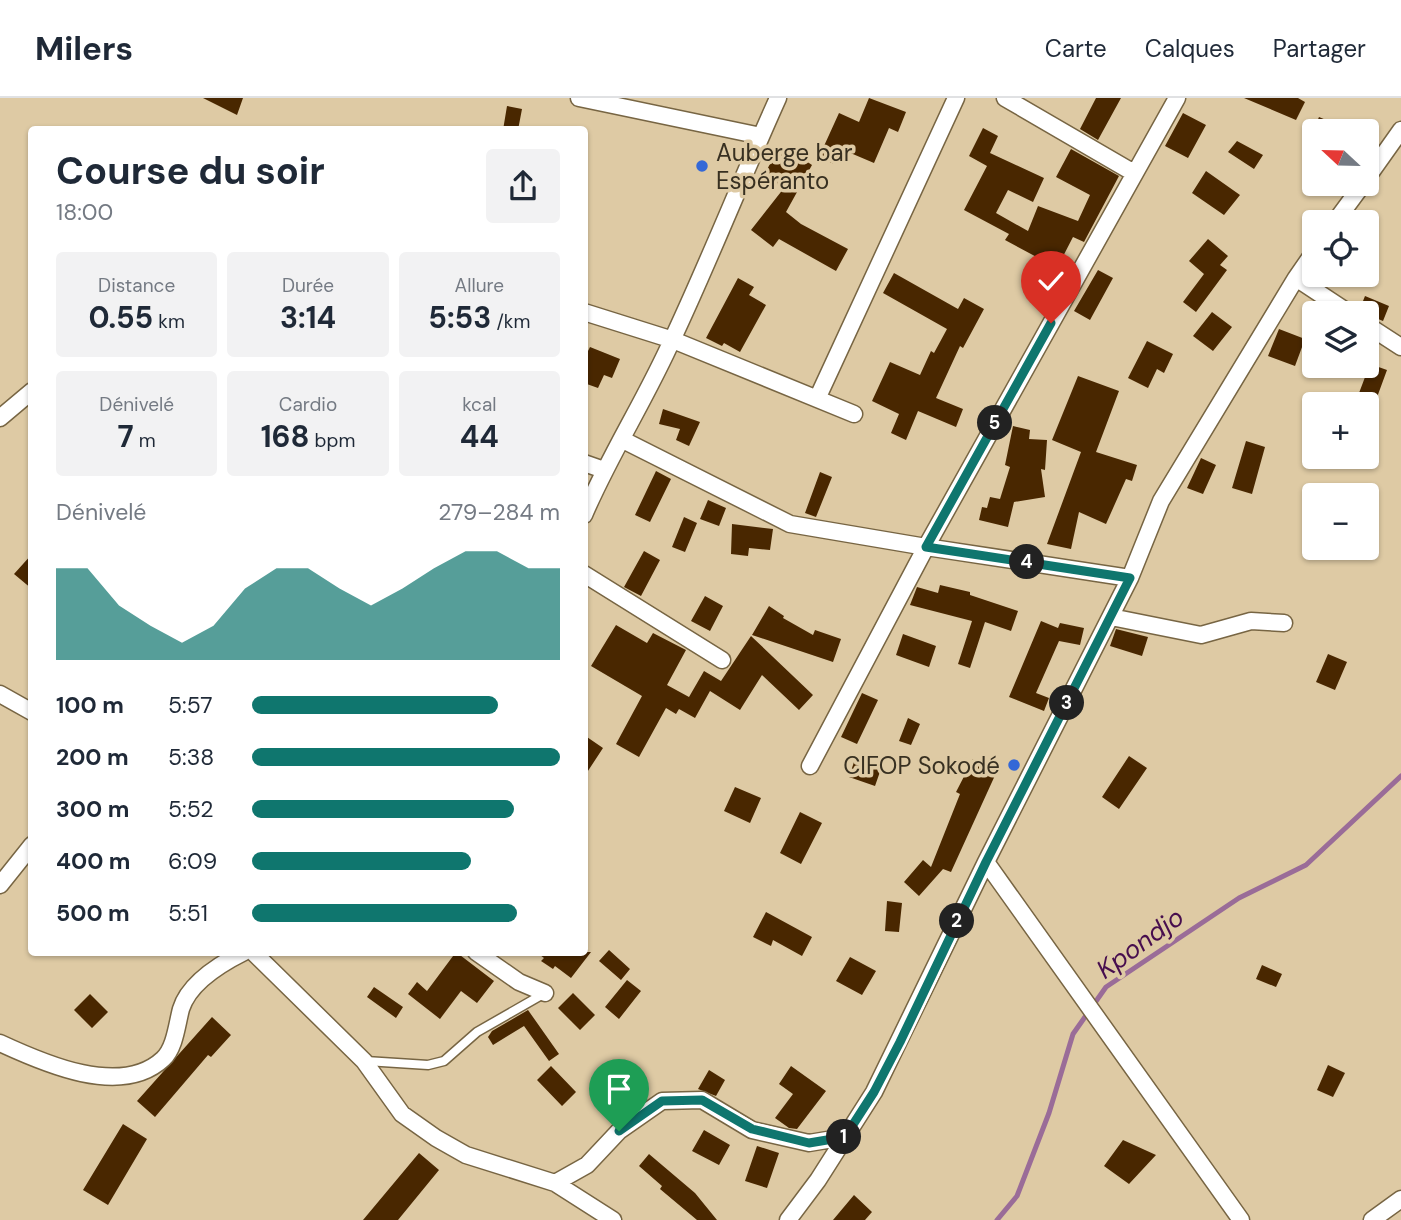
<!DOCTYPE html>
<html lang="fr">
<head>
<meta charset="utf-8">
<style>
	:root { --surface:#fff; --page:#f2f2f3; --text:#1f2937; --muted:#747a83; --line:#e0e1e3; --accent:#0f766e }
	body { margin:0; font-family:"DM Sans",sans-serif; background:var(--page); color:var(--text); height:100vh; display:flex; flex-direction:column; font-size:26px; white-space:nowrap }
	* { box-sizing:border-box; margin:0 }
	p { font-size:23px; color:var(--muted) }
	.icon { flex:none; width:38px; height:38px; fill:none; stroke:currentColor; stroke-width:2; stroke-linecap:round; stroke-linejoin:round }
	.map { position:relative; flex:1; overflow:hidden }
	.panel { position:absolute; left:28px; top:28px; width:560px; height:830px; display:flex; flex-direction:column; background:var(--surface); border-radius:7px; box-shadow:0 2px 5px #0004 }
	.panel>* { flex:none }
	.needle { width:46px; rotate:292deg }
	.tools { position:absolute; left:1302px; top:21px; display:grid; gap:14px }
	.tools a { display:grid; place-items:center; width:77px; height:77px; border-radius:7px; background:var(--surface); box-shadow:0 2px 5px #0004; font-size:35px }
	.pin { position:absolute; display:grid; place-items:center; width:60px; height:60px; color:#fff; margin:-72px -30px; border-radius:50% 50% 50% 0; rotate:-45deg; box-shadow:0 0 7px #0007 }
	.pin .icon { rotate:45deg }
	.km { position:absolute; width:35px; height:35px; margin:-18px; border-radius:50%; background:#222; color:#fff; font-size:19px; line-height:35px; text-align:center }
	.round { display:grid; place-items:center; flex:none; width:74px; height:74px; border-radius:7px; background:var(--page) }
	.summary { display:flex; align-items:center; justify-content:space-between; height:119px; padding:0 28px }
	h1 { font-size:38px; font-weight:700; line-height:52px }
	.stats { display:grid; grid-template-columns:repeat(3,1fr); gap:10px; height:119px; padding:7px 28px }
	.stats div { display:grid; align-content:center; border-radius:7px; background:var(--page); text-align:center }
	.stats b { font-size:30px; font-weight:700 }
	.stats small { font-size:19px; font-weight:400 }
	.stats p { font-size:19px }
	.chart { height:196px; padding:14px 28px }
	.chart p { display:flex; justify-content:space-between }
	.chart svg { width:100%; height:126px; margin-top:7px; fill:var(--accent); opacity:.7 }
	ul { padding:0 28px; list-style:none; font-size:23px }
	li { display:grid; grid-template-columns:112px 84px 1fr; align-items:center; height:52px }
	li i { height:18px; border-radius:9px; background:var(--accent) }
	header { display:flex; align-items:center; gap:42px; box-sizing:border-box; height:98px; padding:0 35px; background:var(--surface); border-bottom:2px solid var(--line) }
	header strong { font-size:33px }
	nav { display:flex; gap:38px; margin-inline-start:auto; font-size:24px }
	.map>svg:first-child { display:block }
</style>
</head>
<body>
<header>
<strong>Milers</strong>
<nav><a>Carte</a><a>Calques</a><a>Partager</a></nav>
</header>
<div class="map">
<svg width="1401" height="1122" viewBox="0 0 1401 1122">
	<rect width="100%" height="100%" fill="#decaa4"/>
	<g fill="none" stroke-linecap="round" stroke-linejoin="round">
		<!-- stream -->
		<path stroke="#9a6c98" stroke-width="5" d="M997 1122 1017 1098 1049 1015 1073 936 1106 889 1239 800 1306 767 1401 678"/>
	</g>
	<!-- building -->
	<path fill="#492700" d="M203 0H243L237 17Z
		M869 0 906 14 898 34 889 30 874 65 841 51 834 66 819 59 839 15 859 24Z
		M1096 0H1121L1098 42 1080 31Z
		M1244 0H1298L1305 4 1296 22Z
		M507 8 522 11 518 32H503Z
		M1183 15 1206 27 1188 60 1165 48Z
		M1319 19 1352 33H1313Z
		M983 30 998 38 990 55 1044 80 1033 104 1008 92 996 115 1028 133 1038 108 1078 123 1090 97 1056 79 1071 51 1119 78 1084 144 1073 139 1057 170 1005 142 1009 136 964 112 987 68 969 58Z
		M1237 43 1263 57 1254 71 1228 54Z
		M778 51 804 66 806 63 812 67 786 114 801 126 848 151 836 173 779 141 773 149 751 132 784 90 763 79Z
		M1206 73 1240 97 1224 117 1192 95Z
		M1208 141 1228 158 1220 167 1227 172 1196 214 1183 204 1204 176 1189 163Z
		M1098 172 1113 180 1090 222 1074 213Z
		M894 175 958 211 964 200 984 211 963 250 960 248 936 300 963 311 956 329 918 313 906 342 891 335 899 316 872 303 890 264 920 277 931 253 934 255 947 231 883 195Z
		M738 180 754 189 749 197 766 207 740 254 724 245 722 248 706 240Z
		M1365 198 1389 208 1383 223 1359 213Z
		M1212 214 1232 229 1213 253 1193 238Z
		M1279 231 1305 241 1295 268 1268 258Z
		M1147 243 1173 256 1164 275 1157 271 1148 290 1128 280Z
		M590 249 620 261 612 280 604 277 598 290 584 285V261Z
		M1370 266 1387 272 1376 302 1359 295Z
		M1078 278 1119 293 1096 354 1137 367 1132 383 1126 381 1106 426 1079 414 1071 451 1047 446 1081 354 1052 342Z
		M663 311 700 324 689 348 676 342 680 331 659 326Z
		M1013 328 1030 332 1029 341 1047 342 1045 372 1041 371 1045 399 1014 404 1008 429 979 422 982 409 987 410 990 399 1000 401 1010 369 1005 367Z
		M1246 343 1265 349 1252 396 1232 390Z
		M1201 360 1216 367 1203 396 1187 390Z
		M656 373 671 381 650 424 635 417Z
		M820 374 832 379 816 419 805 415Z
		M708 402 726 410 719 428 700 421Z
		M684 419 697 425 685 454 672 449Z
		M732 426 773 431 770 452 749 450 748 458 731 456Z
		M644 453 660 462 641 498 624 489Z
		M32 456V491L14 476Z
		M940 487 970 494V497L1018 513 1011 533 985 524 970 570 958 566 972 523 910 507 917 489 938 495Z
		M705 498 723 508 710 533 691 523Z
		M769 508 784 518 783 520 813 537 815 532 841 541 833 564 752 537Z
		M1041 523 1058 530 1060 525 1084 530 1080 547 1059 543 1036 595 1049 600 1044 613 1009 599Z
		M616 527 647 545 653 535 686 552 667 587 689 599 704 573 721 583 751 538 813 597 799 612 762 577 740 612 710 593 695 620 679 611 676 616 666 610 639 659 616 646 642 598 591 568Z
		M1116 531 1148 539 1142 558 1110 548Z
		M903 536 936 548 929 569 896 557Z
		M1328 556 1347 564 1335 592 1316 584Z
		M862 595 878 602 857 646 841 639Z
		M908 620 920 626 911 647 899 643Z
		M584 637 603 650 584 679Z
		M856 658 882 668 875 688 849 679Z
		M1129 658 1147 670 1119 711 1102 699Z
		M973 661 997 673 951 774 943 771 919 798 904 784 923 762 931 769 960 696 956 694Z
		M735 689 761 700 750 725 724 713Z
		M800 714 822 725 801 766 780 755Z
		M887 803 902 805 899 834 885 833Z
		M766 814 812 839 802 858 773 842 771 848 753 839Z
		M609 852 630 871 621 882 599 863Z
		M456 854 494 883 477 905 461 893 440 921 408 896 417 884 427 893Z
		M536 854H591L571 880 555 868 553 871 541 863 544 860Z
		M850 859 876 873 862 897 836 883Z
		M1262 867 1282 876 1276 889 1256 881Z
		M627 882 641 893 619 921 605 909Z
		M374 889 403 909 396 920 367 899Z
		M573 895 595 917 580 932 558 910Z
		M90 896 108 914 92 930 74 912Z
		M528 912 559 956 549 963 524 928 493 947 488 939 492 933Z
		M212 919 231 937 211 959 208 957 155 1019 137 1003Z
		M1328 967 1345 975 1333 999 1317 992Z
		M551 968 576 994 562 1008 537 982Z
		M791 968 826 993 797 1031 789 1030 775 1020 793 996 779 986Z
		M709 972 725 982 716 998 698 991Z
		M123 1026 147 1041 108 1107 83 1092Z
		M704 1032 730 1047 719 1067 692 1053Z
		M1123 1042 1156 1057 1129 1086 1104 1068Z
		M757 1048 779 1055 767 1090 745 1083Z
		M419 1055 439 1072 398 1122H363Z
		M649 1056 695 1095 717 1122H697L660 1091 662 1088 639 1068Z
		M854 1097 872 1114 865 1122H833Z"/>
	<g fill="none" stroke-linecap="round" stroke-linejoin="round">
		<defs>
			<path id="service" d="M366 963 428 967 444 963 477 934 545 895"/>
			<path id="minor" d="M579 0 761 38
				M1005 0 1134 75
				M1367 80 1401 32
				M1335 124 1363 86
				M1296 180 1349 215
				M584 214 673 242 854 316
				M1367 227 1401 249
				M817 301 956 0
				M0 320 32 293
				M623 342 790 426 926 449 1130 480
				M584 365 604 372
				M584 417C610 356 646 301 673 240 710 161 742 80 778 0
				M584 476 722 562
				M1111 519 1201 537 1251 523 1284 525
				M0 596 32 614
				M810 668 926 449 1177 0
				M986 764 1241 1122
				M0 787 32 747
				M253 854 364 963 402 1016 436 1040 466 1057 555 1085 613 1122
				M476 854 519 884 545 895
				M0 945C43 965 121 1000 163 961 175 950 177 926 181 911 189 885 222 865 244 854
				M555 1085 587 1067 619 1033 662 1003 702 1002 752 1032 809 1045 845 1039
				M788 1122 818 1082 874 994 986 764 1130 480 1161 403 1296 180 1314 154
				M1372 1122 1401 1101"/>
		</defs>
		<!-- service casing -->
		<use href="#service" stroke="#776543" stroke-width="11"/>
		<!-- minor casing -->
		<use href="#minor" stroke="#776543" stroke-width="19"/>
		<!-- service -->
		<use href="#service" stroke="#fff" stroke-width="8"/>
		<!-- minor -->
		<use href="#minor" stroke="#fff" stroke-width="16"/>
	</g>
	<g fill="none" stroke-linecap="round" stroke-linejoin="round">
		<defs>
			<path id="route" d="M619 1033 662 1003 702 1002 752 1031 809 1045 845 1039 874 994 900 944 986 764 1130 480 926 449 1051 225"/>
		</defs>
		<!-- route casing -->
		<use href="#route" stroke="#fff" stroke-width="14"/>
		<!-- route -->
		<use href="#route" stroke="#0f766e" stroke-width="9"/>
	</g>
	<!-- markers -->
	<g fill="#3468d7" stroke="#decaa4" stroke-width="2.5">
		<circle cx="702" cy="68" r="7"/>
		<circle cx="1014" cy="667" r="7"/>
	</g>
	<g text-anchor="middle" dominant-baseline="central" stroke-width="7" stroke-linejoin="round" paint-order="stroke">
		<!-- poi labels -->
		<g font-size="24" fill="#383021" stroke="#decaa4" text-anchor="start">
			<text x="716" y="54">Auberge bar<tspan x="716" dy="28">Espéranto</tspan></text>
			<text x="1000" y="667" text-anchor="end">CIFOP Sokodé</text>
		</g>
		<!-- water labels -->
		<g font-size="26" font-style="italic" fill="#470e4e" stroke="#decaa4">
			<text transform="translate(1140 845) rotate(-36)">Kpondjo</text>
		</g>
	</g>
</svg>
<div class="tools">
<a><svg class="needle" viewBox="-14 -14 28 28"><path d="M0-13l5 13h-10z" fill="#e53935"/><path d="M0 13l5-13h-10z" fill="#747a83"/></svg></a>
<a><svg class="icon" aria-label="locate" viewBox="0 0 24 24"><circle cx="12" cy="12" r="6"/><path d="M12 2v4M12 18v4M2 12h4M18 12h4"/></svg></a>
<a><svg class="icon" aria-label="layers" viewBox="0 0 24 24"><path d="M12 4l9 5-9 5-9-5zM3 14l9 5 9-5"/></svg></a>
<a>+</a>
<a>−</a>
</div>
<div class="pin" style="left:619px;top:1033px;background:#1e9e55"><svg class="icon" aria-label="arrive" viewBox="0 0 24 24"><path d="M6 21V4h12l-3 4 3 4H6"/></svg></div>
<div class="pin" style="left:1051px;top:225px;background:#d93025"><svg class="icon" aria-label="check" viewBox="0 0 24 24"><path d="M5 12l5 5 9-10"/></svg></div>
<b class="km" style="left:844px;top:1039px">1</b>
<b class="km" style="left:957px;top:823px">2</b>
<b class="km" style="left:1067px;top:605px">3</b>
<b class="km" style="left:1027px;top:464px">4</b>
<b class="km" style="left:995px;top:325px">5</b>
<section class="panel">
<div class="summary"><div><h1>Course du soir</h1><p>18:00</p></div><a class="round"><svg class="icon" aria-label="share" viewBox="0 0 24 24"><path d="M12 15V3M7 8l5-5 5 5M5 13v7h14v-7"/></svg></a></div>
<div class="stats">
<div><p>Distance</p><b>0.55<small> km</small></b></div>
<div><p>Durée</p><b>3:14</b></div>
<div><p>Allure</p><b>5:53<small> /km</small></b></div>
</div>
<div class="stats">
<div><p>Dénivelé</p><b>7<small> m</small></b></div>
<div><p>Cardio</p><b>168<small> bpm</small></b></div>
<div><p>kcal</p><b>44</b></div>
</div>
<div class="chart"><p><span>Dénivelé</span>279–284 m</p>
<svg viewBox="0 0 160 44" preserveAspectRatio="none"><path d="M0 44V12L10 12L20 25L30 32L40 38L50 32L60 19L70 12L80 12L90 19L100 25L110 19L120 12L130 6L140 6L150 12L160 12V44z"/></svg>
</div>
<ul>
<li><b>100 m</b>5:57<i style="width:80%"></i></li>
<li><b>200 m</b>5:38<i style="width:100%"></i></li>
<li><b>300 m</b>5:52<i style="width:85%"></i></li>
<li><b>400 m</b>6:09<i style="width:71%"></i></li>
<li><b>500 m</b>5:51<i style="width:86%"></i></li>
</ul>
</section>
</div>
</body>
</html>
